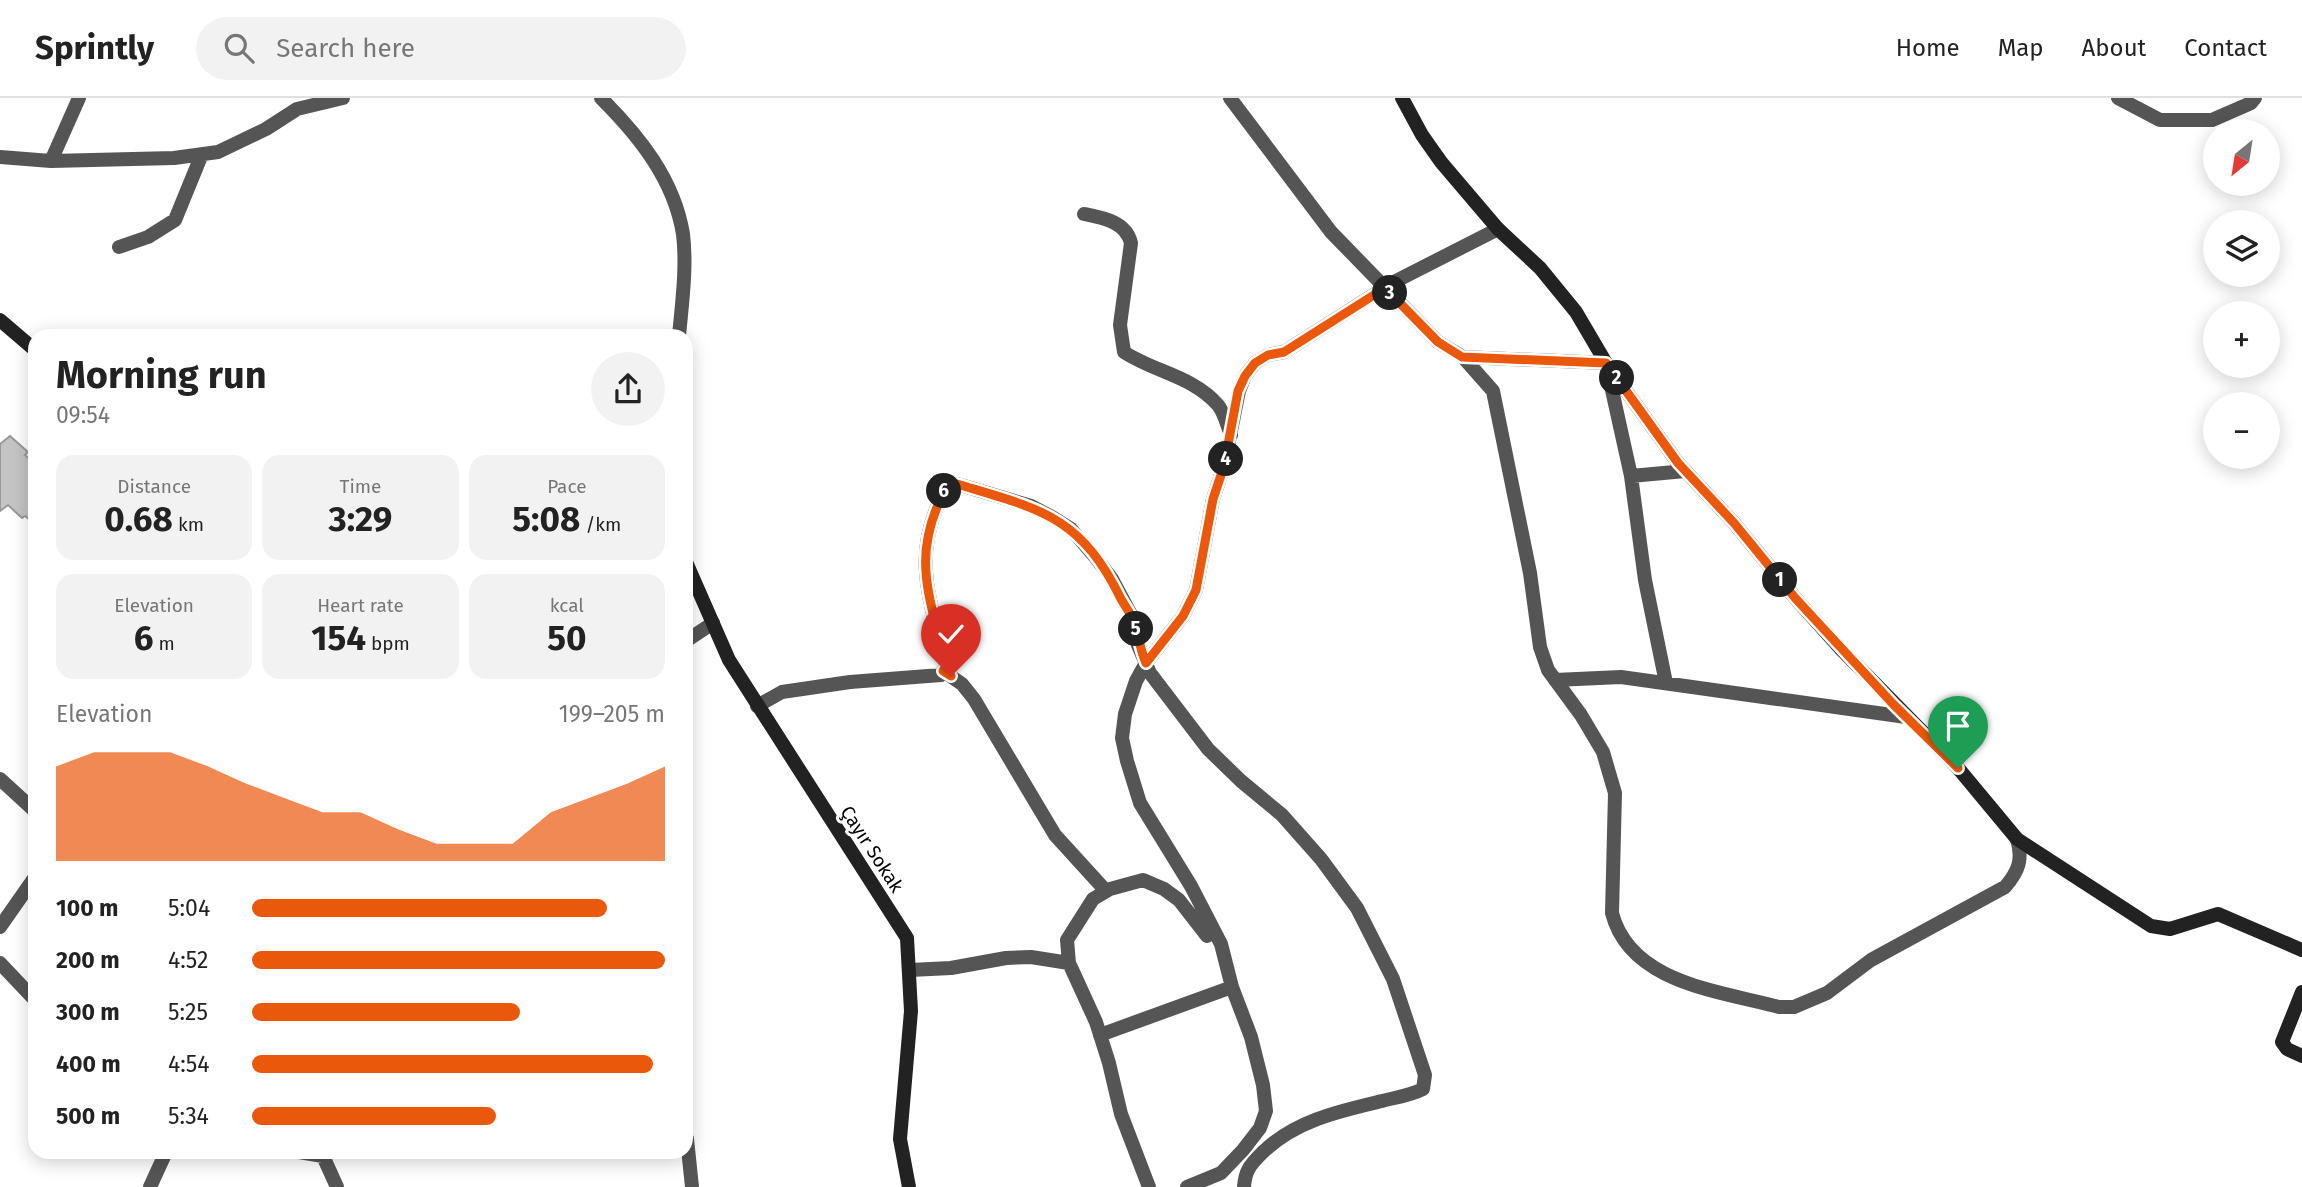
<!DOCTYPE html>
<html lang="en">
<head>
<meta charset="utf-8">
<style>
	:root { --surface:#fff; --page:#f2f2f2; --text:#222; --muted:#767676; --line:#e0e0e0; --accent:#ea580c }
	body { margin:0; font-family:"Fira Sans",sans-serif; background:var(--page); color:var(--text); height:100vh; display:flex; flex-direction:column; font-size:26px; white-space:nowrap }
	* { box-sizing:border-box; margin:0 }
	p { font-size:23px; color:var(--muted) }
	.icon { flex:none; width:38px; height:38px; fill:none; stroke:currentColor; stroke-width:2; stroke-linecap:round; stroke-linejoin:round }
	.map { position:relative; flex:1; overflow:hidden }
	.sheet { position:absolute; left:28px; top:231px; width:665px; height:830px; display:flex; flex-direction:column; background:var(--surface); border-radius:21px; box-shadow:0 4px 18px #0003 }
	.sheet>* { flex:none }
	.needle { width:46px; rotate:210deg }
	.fabs { position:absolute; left:2203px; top:21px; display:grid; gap:14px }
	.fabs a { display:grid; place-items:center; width:77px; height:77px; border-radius:50%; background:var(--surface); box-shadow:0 4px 18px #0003; font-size:35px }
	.pin { position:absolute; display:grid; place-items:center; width:60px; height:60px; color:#fff; margin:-72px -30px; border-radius:50% 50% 50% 0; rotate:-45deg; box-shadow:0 0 7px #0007 }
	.pin .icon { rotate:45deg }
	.km { position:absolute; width:35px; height:35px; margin:-18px; border-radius:50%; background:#222; color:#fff; font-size:19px; line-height:35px; text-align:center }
	.round { display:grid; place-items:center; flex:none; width:74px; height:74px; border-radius:37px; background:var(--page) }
	.summary { display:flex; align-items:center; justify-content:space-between; height:119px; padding:0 28px }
	h1 { font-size:38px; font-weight:700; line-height:52px }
	.metrics { display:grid; grid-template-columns:repeat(3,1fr); gap:10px; height:119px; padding:7px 28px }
	.metrics div { display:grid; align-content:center; border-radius:18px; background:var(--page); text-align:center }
	.metrics b { font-size:35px; font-weight:700 }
	.metrics small { font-size:19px; font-weight:400 }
	.metrics p { font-size:19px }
	.chart { height:196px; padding:14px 28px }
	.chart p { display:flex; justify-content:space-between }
	.chart svg { width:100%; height:126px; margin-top:7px; fill:var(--accent); opacity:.7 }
	ul { padding:0 28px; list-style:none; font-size:23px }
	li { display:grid; grid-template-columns:112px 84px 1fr; align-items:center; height:52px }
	li i { height:18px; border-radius:9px; background:var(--accent) }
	header { display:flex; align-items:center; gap:42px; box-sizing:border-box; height:98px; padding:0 35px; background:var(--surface); border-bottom:2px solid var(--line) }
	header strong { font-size:33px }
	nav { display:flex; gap:38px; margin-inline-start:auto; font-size:24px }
	.search { width:490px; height:63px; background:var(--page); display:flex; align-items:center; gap:18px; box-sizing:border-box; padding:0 24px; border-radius:38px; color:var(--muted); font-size:26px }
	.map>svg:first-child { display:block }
</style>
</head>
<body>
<header>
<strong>Sprintly</strong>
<div class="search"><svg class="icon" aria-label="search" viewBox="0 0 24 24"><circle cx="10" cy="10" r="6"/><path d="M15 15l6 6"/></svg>Search here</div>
<nav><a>Home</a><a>Map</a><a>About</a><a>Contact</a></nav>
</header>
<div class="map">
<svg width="2302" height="1089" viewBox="0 0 2302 1089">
	<rect width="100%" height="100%" fill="#fff"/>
	<!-- building -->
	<path fill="#c4c4c4" stroke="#999" stroke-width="2" d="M10 338 28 354 25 357 35 366V426L25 418 22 420 8 407 0 413V346Z"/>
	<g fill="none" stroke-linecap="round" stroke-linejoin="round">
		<!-- street -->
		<path stroke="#555" stroke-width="14" d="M601 0C639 38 674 81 683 136 687 169 682 205 679 238
			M1230 0 1331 134 1438 244 1463 259 1493 293 1530 475 1540 549 1548 572 1581 617 1603 654 1615 695 1612 815C1630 885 1719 893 1779 909H1794L1827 895 1871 862 2005 789C2019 773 2023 761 2017 741
			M2118 0 2160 22H2212L2251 5 2255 0
			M0 59 51 63 174 60 218 54 266 31 297 11 343 0
			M51 63 79 0
			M1084 116C1104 120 1126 124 1131 145L1120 227 1124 254C1154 274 1193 278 1218 307 1224 314 1227 327 1231 337
			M119 149 148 139 175 122 202 56
			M1463 259 1606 265 1631 378 1645 482 1666 585
			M1631 378 1685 373
			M686 543 713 525
			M943 573 962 586 974 601 1055 737 1106 793
			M1555 582 1621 579 1906 619
			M757 608 782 594 850 584 941 577 946 568C930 498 909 457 947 388L957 386 1031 408 1052 419 1071 431 1096 460 1112 481 1135 524 1138 547 1150 575 1208 651 1241 683 1282 717 1321 761 1357 810 1393 881 1425 977 1423 991C1409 998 1397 999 1382 1003 1340 1013 1297 1022 1264 1053 1252 1065 1245 1071 1244 1089
			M0 681 35 713
			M0 829 35 779
			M0 865 35 902
			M910 872 951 870 1006 860 1031 859 1069 865
			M1100 937 1232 889
			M687 1041 692 1089
			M299 1054 323 1058 337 1089
			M150 1089 166 1054
			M1149 1089 1121 1016 1109 965 1096 924 1069 865 1067 842 1093 801 1110 791 1143 782 1164 791 1179 802 1207 838
			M1187 1089 1221 1075 1243 1052 1260 1030 1266 1013 1263 987 1251 939 1232 889 1221 846 1191 788 1140 705 1127 663 1122 640 1125 616 1136 583 1146 565 1183 518 1196 492 1213 401 1224 368 1239 293 1245 278 1255 265 1268 257 1284 254 1394 184 1498 131"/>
		<!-- secondary -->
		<path stroke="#222" stroke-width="14" d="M1402 0 1422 37 1441 64 1498 131 1540 170 1576 214 1606 265 1678 365 1734 425 1796 501 1841 551 1958 670 2017 741 2151 828 2170 831 2218 816 2302 852
			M0 222 35 252
			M686 464 729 562 907 840 911 913 900 1041 909 1089
			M2302 894 2282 944 2287 951 2302 958"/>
	</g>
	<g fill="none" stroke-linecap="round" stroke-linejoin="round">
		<defs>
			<path id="route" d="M951 578 943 573 946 568C930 497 909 458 947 388L957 386C1040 411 1080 417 1121 501 1125 508 1131 516 1134 524 1139 537 1139 549 1146 565L1183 518 1196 492 1213 401 1224 368 1238 293 1245 278 1255 265 1268 257 1284 254 1385 190 1438 244 1462 259 1606 265 1678 365 1734 425 1796 501 1893 606 1958 670"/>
		</defs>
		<!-- route casing -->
		<use href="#route" stroke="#fff" stroke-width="14"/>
		<!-- route -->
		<use href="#route" stroke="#ea580c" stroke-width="9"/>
	</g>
	<g text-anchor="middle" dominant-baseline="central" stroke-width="6" stroke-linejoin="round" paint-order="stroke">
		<!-- street labels -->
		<g font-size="19" fill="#000" stroke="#fff">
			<text transform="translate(872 751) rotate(57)">Çayır Sokak</text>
		</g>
	</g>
</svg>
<div class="fabs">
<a><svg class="needle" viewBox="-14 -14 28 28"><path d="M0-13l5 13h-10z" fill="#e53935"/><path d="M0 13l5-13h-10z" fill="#767676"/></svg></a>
<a><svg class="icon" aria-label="layers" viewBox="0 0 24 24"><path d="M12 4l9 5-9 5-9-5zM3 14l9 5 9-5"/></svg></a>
<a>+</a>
<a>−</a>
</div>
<div class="pin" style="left:1958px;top:670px;background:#1e9e55"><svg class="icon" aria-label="arrive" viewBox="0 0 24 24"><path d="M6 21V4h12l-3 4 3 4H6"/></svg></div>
<div class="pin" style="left:951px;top:578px;background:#d93025"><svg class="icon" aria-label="check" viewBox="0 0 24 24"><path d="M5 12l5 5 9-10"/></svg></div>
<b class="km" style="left:1780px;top:482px">1</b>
<b class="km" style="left:1617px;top:280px">2</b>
<b class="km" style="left:1390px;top:195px">3</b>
<b class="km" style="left:1226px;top:361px">4</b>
<b class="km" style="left:1136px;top:531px">5</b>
<b class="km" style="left:944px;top:393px">6</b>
<section class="sheet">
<div class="summary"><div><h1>Morning run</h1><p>09:54</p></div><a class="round"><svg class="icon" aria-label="share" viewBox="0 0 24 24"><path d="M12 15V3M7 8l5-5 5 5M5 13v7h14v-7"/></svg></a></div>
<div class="metrics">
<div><p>Distance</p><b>0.68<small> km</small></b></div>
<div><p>Time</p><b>3:29</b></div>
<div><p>Pace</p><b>5:08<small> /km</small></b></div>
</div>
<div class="metrics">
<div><p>Elevation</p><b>6<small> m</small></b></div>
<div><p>Heart rate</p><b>154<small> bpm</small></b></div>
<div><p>kcal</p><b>50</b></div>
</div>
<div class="chart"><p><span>Elevation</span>199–205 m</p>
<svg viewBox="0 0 160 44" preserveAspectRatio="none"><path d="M0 44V11L10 6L20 6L30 6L40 11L50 17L60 22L70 27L80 27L90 33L100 38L110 38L120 38L130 27L140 22L150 17L160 11V44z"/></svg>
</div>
<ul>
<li><b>100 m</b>5:04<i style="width:86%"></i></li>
<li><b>200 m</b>4:52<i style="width:100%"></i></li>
<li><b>300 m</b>5:25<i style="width:65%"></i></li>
<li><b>400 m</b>4:54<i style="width:97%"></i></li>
<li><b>500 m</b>5:34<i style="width:59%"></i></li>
</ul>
</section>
</div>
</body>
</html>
